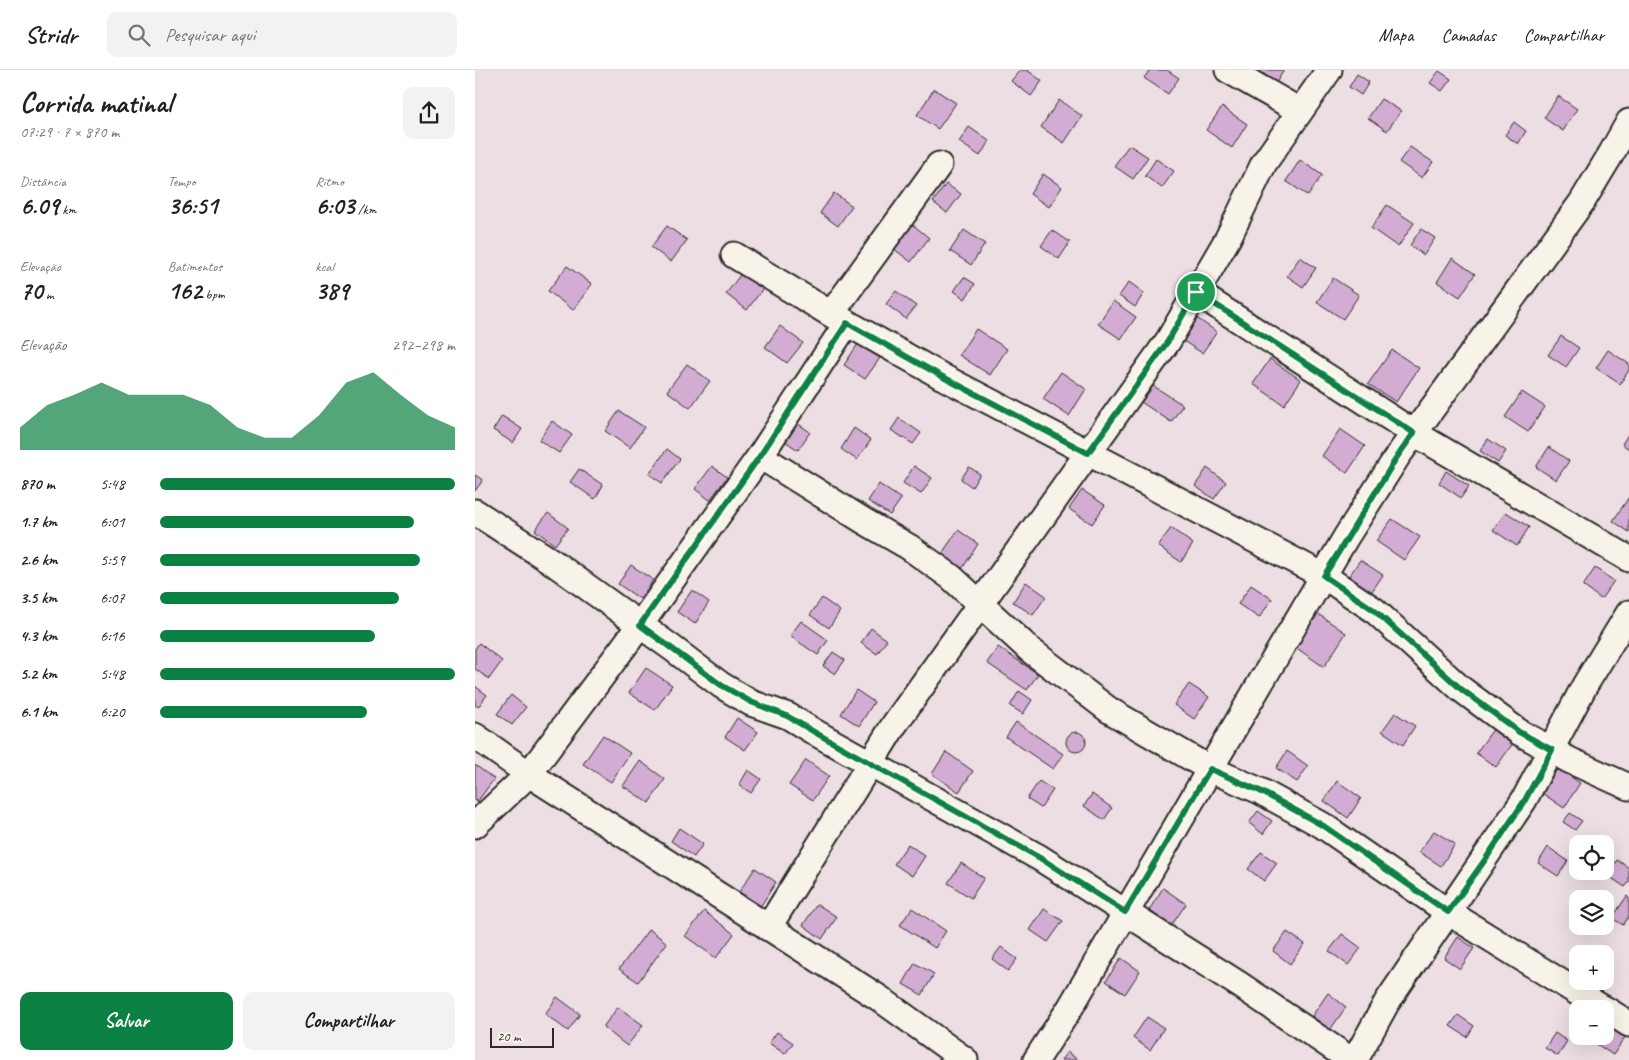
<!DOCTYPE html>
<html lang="pt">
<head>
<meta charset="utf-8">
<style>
	:root { --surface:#fff; --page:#f2f2f2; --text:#202124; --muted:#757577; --line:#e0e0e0; --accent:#0b8043 }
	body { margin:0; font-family:Caveat,sans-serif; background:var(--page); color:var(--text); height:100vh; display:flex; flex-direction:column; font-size:19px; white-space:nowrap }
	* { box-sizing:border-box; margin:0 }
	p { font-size:16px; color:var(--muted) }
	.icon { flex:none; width:28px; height:28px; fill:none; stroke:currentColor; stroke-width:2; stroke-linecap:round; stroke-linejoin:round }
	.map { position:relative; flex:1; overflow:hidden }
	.panel { display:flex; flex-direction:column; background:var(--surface); width:475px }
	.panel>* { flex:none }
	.fabs { position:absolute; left:1094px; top:765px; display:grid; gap:10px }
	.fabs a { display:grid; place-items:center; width:45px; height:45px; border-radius:10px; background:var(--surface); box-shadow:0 5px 20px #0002; font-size:25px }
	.scale { position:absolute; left:15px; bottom:12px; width:64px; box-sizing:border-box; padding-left:5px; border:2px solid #2b2b2b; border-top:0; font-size:14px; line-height:18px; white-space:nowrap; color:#2b2b2b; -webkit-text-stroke:4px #f7f3e8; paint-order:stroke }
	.pin { position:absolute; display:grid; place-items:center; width:42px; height:42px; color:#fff; margin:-21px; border:2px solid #fff; border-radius:50%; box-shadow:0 1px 5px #0007 }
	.round { display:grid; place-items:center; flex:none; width:52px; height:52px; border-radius:10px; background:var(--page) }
	.headline { display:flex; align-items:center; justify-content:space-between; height:85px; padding:0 20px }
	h1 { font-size:28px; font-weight:600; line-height:38px }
	.figures { display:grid; grid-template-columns:repeat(3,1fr); gap:8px; height:85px; padding:5px 20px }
	.figures div { display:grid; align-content:center }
	.figures b { font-size:25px; font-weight:600 }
	.figures small { font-size:14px; font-weight:400 }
	.figures p { font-size:14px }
	.chart { height:140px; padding:10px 20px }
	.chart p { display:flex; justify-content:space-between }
	.chart svg { width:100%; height:90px; margin-top:5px; fill:var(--accent); opacity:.7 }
	.button { display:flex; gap:10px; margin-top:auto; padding:10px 20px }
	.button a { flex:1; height:58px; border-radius:10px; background:var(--accent); color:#fff; font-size:20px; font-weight:600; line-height:58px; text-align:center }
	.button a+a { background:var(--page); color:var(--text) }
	ul { padding:0 20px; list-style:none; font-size:16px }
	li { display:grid; grid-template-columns:80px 60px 1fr; align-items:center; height:38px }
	li i { height:12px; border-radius:6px; background:var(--accent) }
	header { display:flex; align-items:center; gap:30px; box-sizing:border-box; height:70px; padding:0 25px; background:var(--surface); border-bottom:1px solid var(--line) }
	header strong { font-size:24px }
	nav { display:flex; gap:28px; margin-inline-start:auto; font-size:18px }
	.search { width:350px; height:45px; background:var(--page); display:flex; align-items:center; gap:12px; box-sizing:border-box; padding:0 18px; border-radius:10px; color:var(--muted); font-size:19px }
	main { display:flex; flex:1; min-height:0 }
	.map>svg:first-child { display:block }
</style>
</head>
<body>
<header>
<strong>Stridr</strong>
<div class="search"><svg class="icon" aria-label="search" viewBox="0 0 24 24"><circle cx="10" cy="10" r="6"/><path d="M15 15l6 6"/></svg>Pesquisar aqui</div>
<nav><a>Mapa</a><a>Camadas</a><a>Compartilhar</a></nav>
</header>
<main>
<section class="panel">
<div class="headline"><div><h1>Corrida matinal</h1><p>07:29 · 7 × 870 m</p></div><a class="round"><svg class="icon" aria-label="share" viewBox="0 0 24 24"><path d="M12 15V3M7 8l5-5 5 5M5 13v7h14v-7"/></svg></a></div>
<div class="figures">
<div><p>Distância</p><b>6.09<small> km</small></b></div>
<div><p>Tempo</p><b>36:51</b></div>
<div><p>Ritmo</p><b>6:03<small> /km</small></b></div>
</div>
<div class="figures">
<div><p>Elevação</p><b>70<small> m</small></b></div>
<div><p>Batimentos</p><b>162<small> bpm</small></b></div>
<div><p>kcal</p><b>389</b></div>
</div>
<div class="chart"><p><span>Elevação</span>292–298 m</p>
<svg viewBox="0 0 160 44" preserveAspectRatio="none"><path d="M0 44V33L10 22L20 17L30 11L40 17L50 17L60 17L70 22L80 33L90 38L100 38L110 27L120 11L130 6L140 17L150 27L160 33V44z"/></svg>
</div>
<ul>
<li><b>870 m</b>5:48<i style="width:100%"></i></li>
<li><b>1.7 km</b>6:01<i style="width:86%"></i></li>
<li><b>2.6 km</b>5:59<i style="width:88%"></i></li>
<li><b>3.5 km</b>6:07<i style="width:81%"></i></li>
<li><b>4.3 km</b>6:16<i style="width:73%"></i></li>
<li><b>5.2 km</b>5:48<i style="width:100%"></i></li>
<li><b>6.1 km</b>6:20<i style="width:70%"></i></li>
</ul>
<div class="button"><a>Salvar</a><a>Compartilhar</a></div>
</section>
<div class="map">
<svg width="1154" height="990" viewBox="0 0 1154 990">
	<rect width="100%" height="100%" fill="#ecdee2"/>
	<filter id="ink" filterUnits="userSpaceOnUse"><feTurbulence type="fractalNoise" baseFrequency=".02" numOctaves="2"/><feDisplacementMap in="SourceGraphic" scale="10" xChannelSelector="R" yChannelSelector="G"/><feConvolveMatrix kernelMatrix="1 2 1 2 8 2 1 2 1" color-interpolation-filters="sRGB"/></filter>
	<g filter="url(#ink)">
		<!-- building -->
		<path fill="#d3acd4" stroke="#2b2b2b" d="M545 0H552L567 11 556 26 536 11Z
			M675 0H692L704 8 693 24 669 8Z
			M784 0H809L801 13Z
			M964 1 976 9 967 21 955 13Z
			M882 4 894 12 886 25 874 17Z
			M459 19 481 33 463 59 442 45Z
			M1083 26 1102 39 1088 61 1069 48Z
			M906 29 926 41 912 61 893 48Z
			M584 30 607 46 589 73 566 57Z
			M747 37 772 54 757 78 731 60Z
			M1039 52 1051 61 1043 74 1030 65Z
			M494 57 514 71 505 86 484 72Z
			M654 75 673 87 658 109 639 96Z
			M935 77 958 92 947 108 924 92Z
			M681 89 699 101 687 118 670 106Z
			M825 90 847 105 833 126 811 111Z
			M568 104 587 117 574 137 555 124Z
			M471 114 486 124 472 143 458 132Z
			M359 123 377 136 363 156 345 143Z
			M912 135 939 153 923 177 896 158Z
			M437 154 454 168 436 192 419 179Z
			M192 156 212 170 196 192 176 177Z
			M946 159 960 168 949 185 935 175Z
			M489 160 510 174 496 195 475 181Z
			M577 160 595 172 584 189 566 176Z
			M825 187 841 198 828 217 812 206Z
			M977 188 1000 204 985 227 962 212Z
			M92 196 117 214 98 240 73 221Z
			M268 201 289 217 272 240 251 224Z
			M489 207 500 214 490 229 479 221Z
			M858 208 884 225 868 249 842 232Z
			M654 212 669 223 660 237 644 226Z
			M421 221 441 236 431 249 411 234Z
			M638 231 661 247 646 269 623 254Z
			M720 247 742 262 727 283 705 269Z
			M305 256 328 273 312 293 290 277Z
			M501 259 532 279 515 305 484 285Z
			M1086 266 1104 278 1091 297 1073 285Z
			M383 274 405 288 390 309 369 295Z
			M917 280 944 298 921 332 893 314Z
			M1133 280 1154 294V300L1145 314 1121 298Z
			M795 289 826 310 809 335 778 314Z
			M212 294 235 311 215 338 192 321Z
			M586 302 611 319 594 346 568 329Z
			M677 315 708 335 696 352 666 332Z
			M1047 322 1070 337 1053 362 1030 347Z
			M144 341 169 357 155 378 130 361Z
			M27 346 47 359 38 373 18 360Z
			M424 348 446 363 438 374 416 360Z
			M77 351 97 365 84 383 64 370Z
			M319 351 335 362 323 380 307 369Z
			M379 358 396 370 382 390 366 379Z
			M865 359 890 376 872 403 847 386Z
			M1154 363V379L1147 374Z
			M1013 369 1031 381 1023 393 1005 381Z
			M1074 377 1094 391 1081 410 1061 397Z
			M192 379 205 389 187 413 174 404Z
			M237 396 252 407 235 430 220 419Z
			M439 396 457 408 446 424 428 413Z
			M494 397 505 404 497 417 486 409Z
			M732 398 751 412 739 429 720 416Z
			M104 399 128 415 120 429 95 412Z
			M971 401 994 416 986 428 964 413Z
			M0 405 8 410 0 421Z
			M404 414 426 429 415 445 393 431Z
			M607 420 630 435 617 454 594 439Z
			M1154 427V462L1138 451Z
			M1031 442 1054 457 1042 476 1018 460Z
			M73 443 93 458 80 475 60 460Z
			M917 449 945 467 929 490 901 471Z
			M696 458 718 474 706 492 683 476Z
			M483 460 503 474 487 499 466 485Z
			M885 490 908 505 895 524 872 509Z
			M156 495 178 510 165 529 143 514Z
			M1120 498 1139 511 1126 529 1108 516Z
			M551 512 571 526 558 545 538 532Z
			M776 515 797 529 784 548 763 534Z
			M217 520 234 532 220 554 202 542Z
			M347 528 365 541 354 558 335 545Z
			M843 544 871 563 849 597 820 577Z
			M326 551 353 570 343 585 315 566Z
			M396 558 412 570 402 584 386 573Z
			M4 573 27 591 14 609 0 599V579Z
			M523 577 563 604 552 620 512 593Z
			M358 582 370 590 360 604 348 596Z
			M171 598 197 615 180 640 154 623Z
			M714 614 734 627 719 649 699 635Z
			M0 616 12 625 3 637 0 635Z
			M381 620 399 632 384 656 366 644Z
			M544 621 557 630 548 644 535 636Z
			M36 625 51 637 37 655 22 644Z
			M920 643 940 656 928 675 907 661Z
			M262 648 283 662 270 680 250 667Z
			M541 652 588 684 578 699 531 667Z
			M1019 658 1039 672 1021 697 1001 683Z
			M591 672a10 10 0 1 1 20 0a10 10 0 1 1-20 0Z
			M128 665 155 683 136 712 108 694Z
			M812 681 833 696 822 712 801 698Z
			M471 682 498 701 484 722 457 704Z
			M331 690 354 706 338 730 314 715Z
			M165 691 190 709 174 733 148 716Z
			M0 695 19 709 2 732 0 730Z
			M1083 698 1105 713 1089 738 1067 723Z
			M273 700 286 709 276 723 264 715Z
			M564 711 578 720 566 738 552 729Z
			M862 711 886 728 873 748 849 731Z
			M617 724 637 738 629 750 609 736Z
			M783 741 797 751 788 764 774 753Z
			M1095 743 1107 751 1100 760 1088 752Z
			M204 758 228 774 219 787 196 771Z
			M959 761 980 774 966 796 944 782Z
			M433 774 450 786 437 806 419 794Z
			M1073 777 1093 791 1083 806 1063 793Z
			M786 782 802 793 789 811 773 799Z
			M1142 790 1154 798V812L1150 817 1132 805Z
			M486 793 509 808 496 828 473 813Z
			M280 798 301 812 285 837 264 822Z
			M688 818 711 834 696 856 674 840Z
			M1152 826 1154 828V846L1148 855 1137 848Z
			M342 834 362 847 347 869 328 855Z
			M437 838 471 861 460 878 425 855Z
			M569 839 588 851 573 872 555 860Z
			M229 841 259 864 241 888 210 866Z
			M174 859 192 873 163 912 144 899Z
			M812 862 830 874 815 894 798 881Z
			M867 864 886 878 873 895 854 881Z
			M983 867 999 878 985 899 969 888Z
			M526 877 542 889 533 901 517 889Z
			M646 888 665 901 650 924 631 911Z
			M440 893 459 904 447 925 428 914Z
			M853 923 871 937 855 960 837 946Z
			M82 927 105 944 93 961 70 944Z
			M143 937 168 955 152 976 128 957Z
			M983 945 999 956 992 967 975 956Z
			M672 947 689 958 675 980 658 968Z
			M1130 952 1153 963 1138 985 1117 971 1120 966H1130Z
			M302 962 318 973 310 984 294 973Z
			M1080 963 1092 971 1083 986 1070 978Z
			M592 982 603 990H586Z"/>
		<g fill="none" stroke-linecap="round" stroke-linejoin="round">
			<defs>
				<path id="minor" d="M753 0 825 41
					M259 185 356 244 468 307 849 506 899 540 986 619 1044 662 1094 690 1154 717
					M721 222 939 363 1154 489
					M356 244 464 95
					M285 386 389 451 434 477 476 507 555 580 634 640 735 699 785 721 847 755 973 842 1129 939
					M0 442 76 491 197 578 246 615 276 633 313 646 341 663 565 788 765 915 876 990
					M0 666 54 704 404 928 490 990
					M0 755 54 704 165 555 285 386 372 253
					M293 858 419 655 693 271 753 168 789 93 854 0
					M1130 939 1154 954
					M561 990 595 938 871 467 922 387 1107 132 1136 84 1154 52
					M880 990 912 932 1049 730 1110 615 1154 543"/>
			</defs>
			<!-- minor casing -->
			<use href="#minor" stroke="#2b2b2b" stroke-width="29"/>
			<!-- minor -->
			<use href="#minor" stroke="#f7f3e8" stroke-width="25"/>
		</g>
	</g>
	<g fill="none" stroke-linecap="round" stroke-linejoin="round" filter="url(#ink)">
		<defs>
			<path id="route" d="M721 222 939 363 922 387 849 506 899 540 986 619 1044 662 1077 680 1050 730 1012 787 973 842 847 755 785 721 735 699 650 842 565 788 341 663 312 646 276 632 246 615 165 555 285 386 372 253 468 307 613 383 693 271Z"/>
		</defs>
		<!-- route casing -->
		<use href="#route" stroke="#fff" stroke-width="10"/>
		<!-- route -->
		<use href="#route" stroke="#0b8043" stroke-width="6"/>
	</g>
</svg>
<div class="fabs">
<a><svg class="icon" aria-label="locate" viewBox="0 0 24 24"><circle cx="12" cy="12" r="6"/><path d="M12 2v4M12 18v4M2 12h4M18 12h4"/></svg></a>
<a><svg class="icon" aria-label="layers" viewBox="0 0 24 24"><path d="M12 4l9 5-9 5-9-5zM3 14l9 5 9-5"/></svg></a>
<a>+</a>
<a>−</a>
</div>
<div class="scale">20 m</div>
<div class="pin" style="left:721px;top:222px;background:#1e9e55"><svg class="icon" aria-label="arrive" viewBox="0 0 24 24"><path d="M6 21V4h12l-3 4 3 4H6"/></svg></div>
</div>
</main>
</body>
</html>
